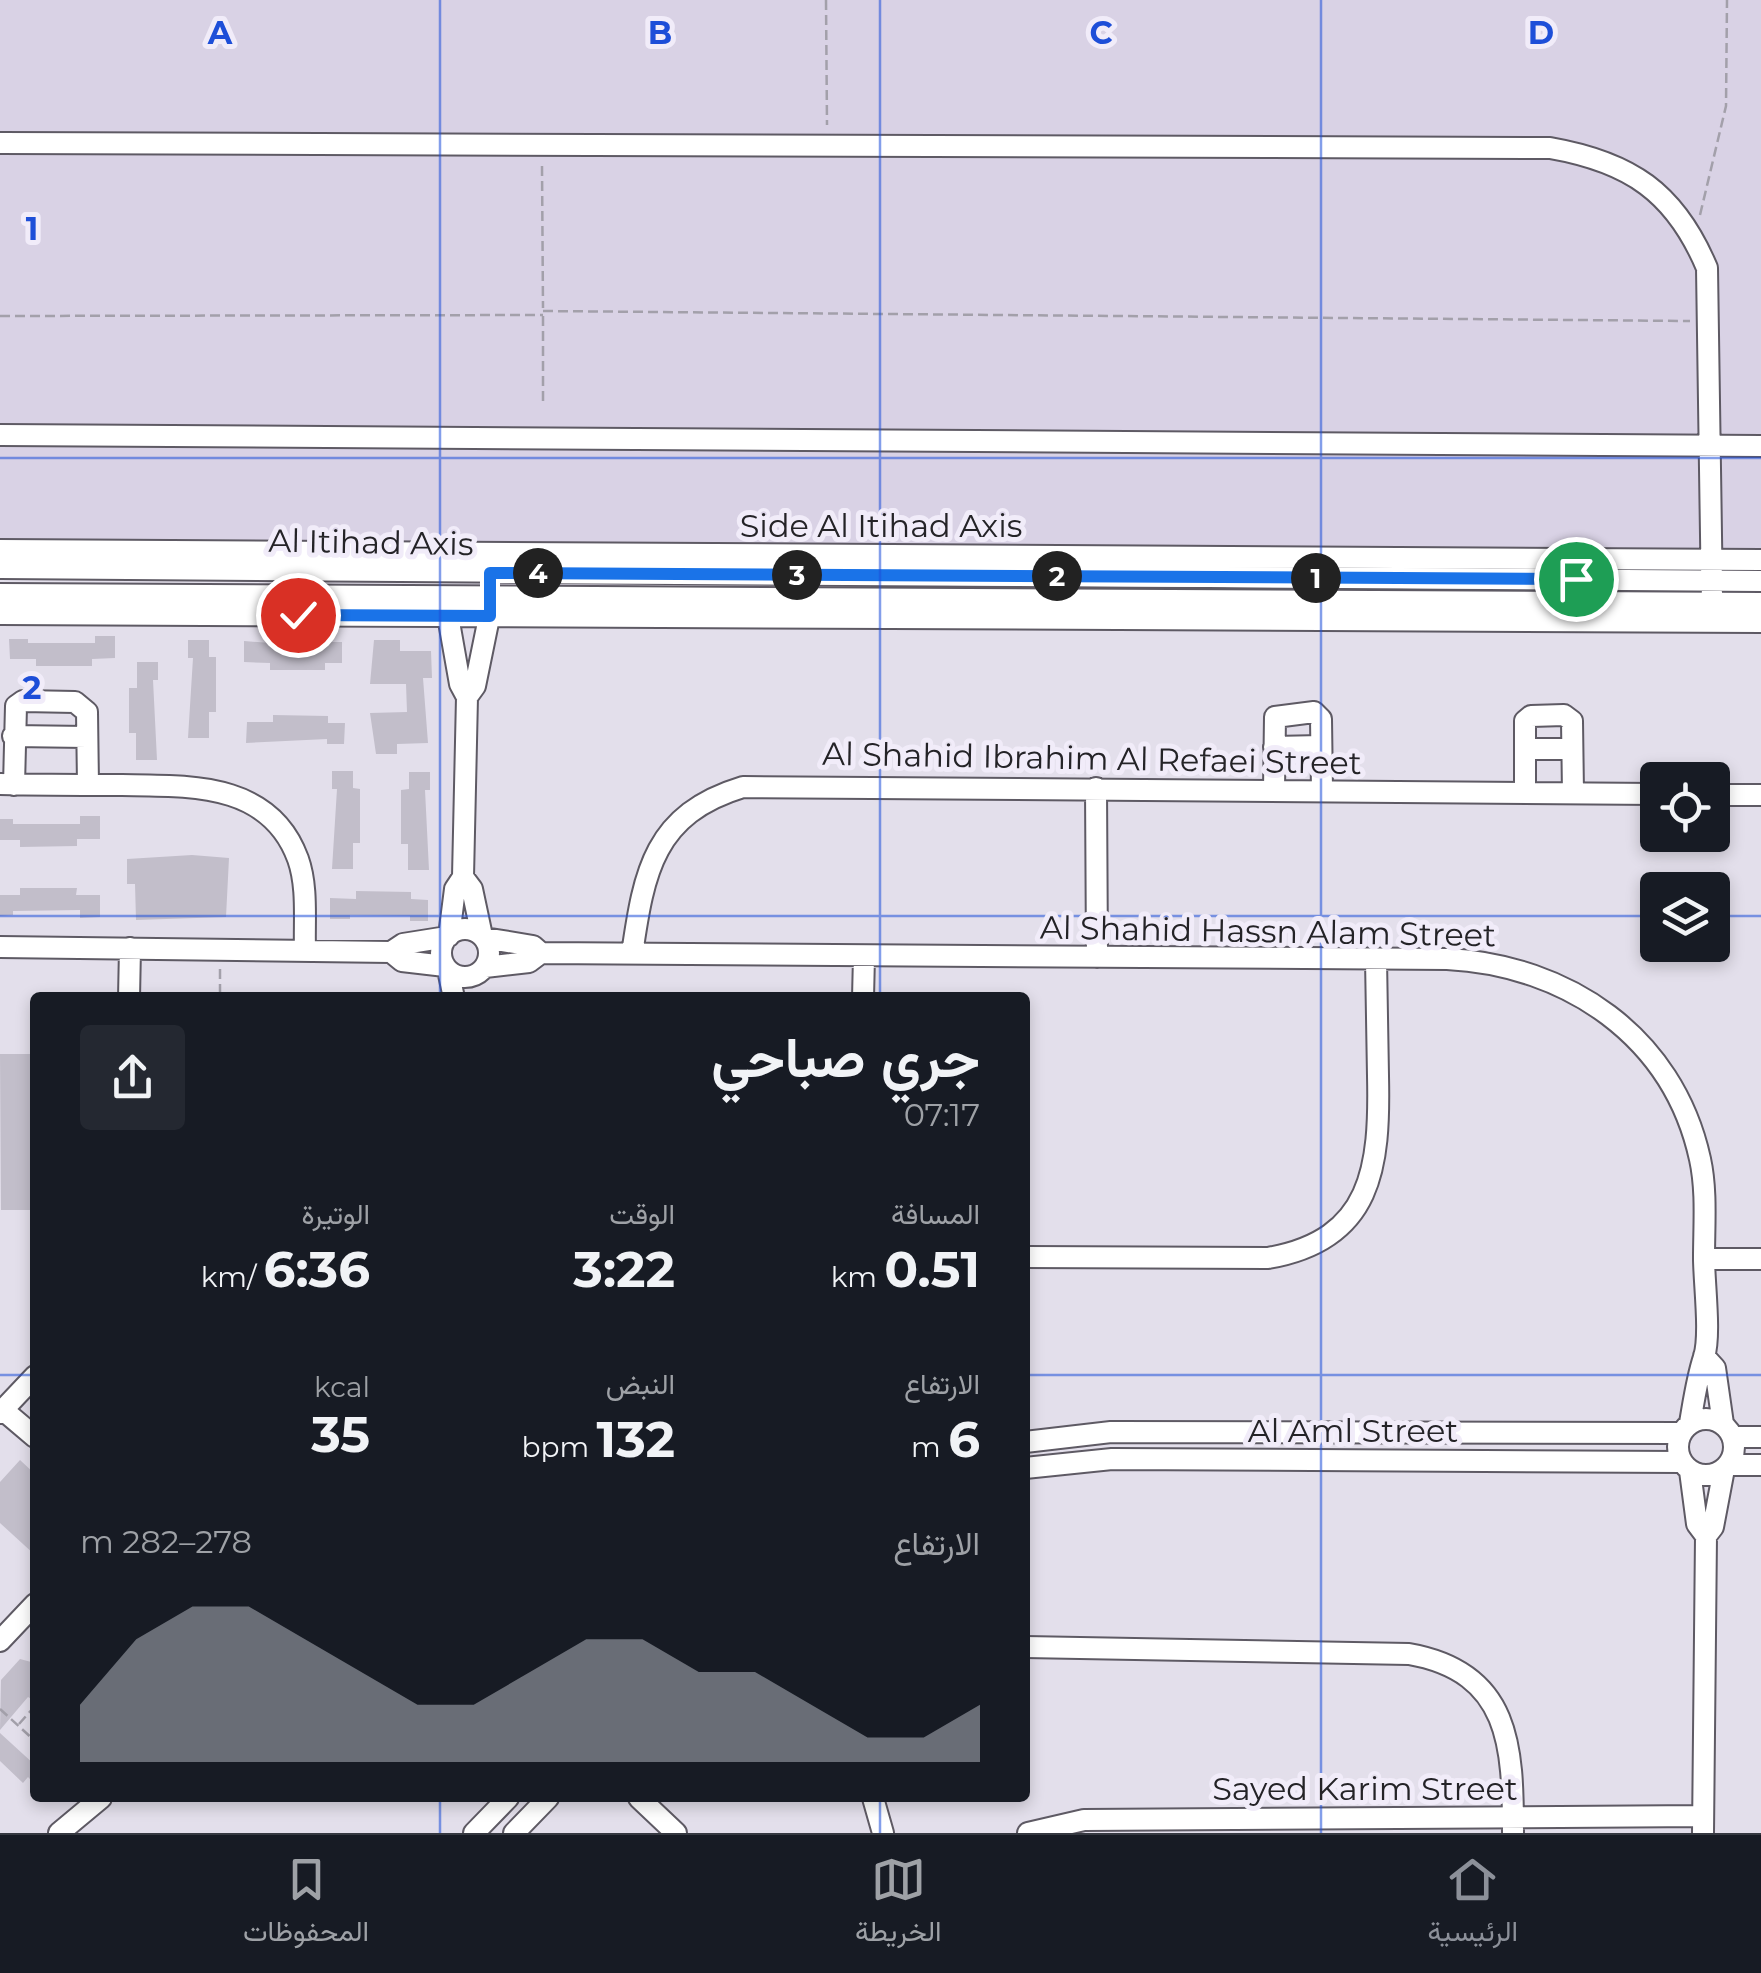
<!DOCTYPE html>
<html lang="ar">
<head>
<meta charset="utf-8">
<style>
	:root { --surface:#171b24; --page:#242831; --text:#f1f3f6; --muted:#9ea1a6; --line:#363941; --accent:#8c9099 }
	body { margin:0; font-family:Montserrat,Vazirmatn,sans-serif; background:var(--page); color:var(--text); direction:rtl; height:100vh; display:flex; flex-direction:column; font-size:38px; white-space:nowrap }
	* { box-sizing:border-box; margin:0 }
	p { font-size:32px; color:var(--muted) }
	.icon { flex:none; width:55px; height:55px; fill:none; stroke:currentColor; stroke-width:2; stroke-linecap:round; stroke-linejoin:round }
	.map { position:relative; flex:1; overflow:hidden; direction:ltr }
	.side { position:absolute; left:30px; top:992px; width:1000px; height:810px; display:flex; flex-direction:column; background:var(--surface); border-radius:10px; box-shadow:0 5px 15px #0003; direction:rtl }
	.side>* { flex:none }
	.tools { position:absolute; left:1640px; top:762px; display:grid; gap:20px }
	.tools a { display:grid; place-items:center; width:90px; height:90px; border-radius:10px; background:var(--surface); box-shadow:0 5px 15px #0003; font-size:50px }
	.pin { position:absolute; display:grid; place-items:center; width:85px; height:85px; color:#fff; margin:-42px; border:5px solid #fff; border-radius:50%; box-shadow:0 2px 10px #0007 }
	.km { position:absolute; width:50px; height:50px; margin:-25px; border-radius:50%; background:#222; color:#fff; font-size:28px; line-height:50px; text-align:center }
	.round { display:grid; place-items:center; flex:none; width:105px; height:105px; border-radius:10px; background:var(--page) }
	.overview { display:flex; align-items:center; justify-content:space-between; height:170px; padding:0 50px }
	h1 { font-size:55px; font-weight:700; line-height:75px }
	.stats { display:grid; grid-template-columns:repeat(3,1fr); gap:15px; height:170px; padding:10px 50px }
	.stats div { display:grid; align-content:center }
	.stats b { font-size:50px; font-weight:700 }
	.stats small { font-size:28px; font-weight:400 }
	.stats p { font-size:28px }
	.chart { height:280px; padding:20px 50px }
	.chart p { display:flex; justify-content:space-between }
	.chart svg { width:100%; height:180px; margin-top:10px; fill:var(--accent); opacity:.7 }
	.tabs { display:flex; justify-content:space-around; align-items:center; height:140px; border-top:2px solid var(--line); background:var(--surface); font-size:28px; color:var(--muted) }
	.tabs a { display:grid; justify-items:center; gap:5px }
	.tabs .selected { color:var(--accent) }
	.map>svg:first-child { display:block }
</style>
</head>
<body>
<div class="map">
<svg width="1761" height="1833" viewBox="0 0 1761 1833">
	<rect width="100%" height="100%" fill="#e3dfeb"/>
	<!-- built -->
	<path fill="#d9d2e5" d="M0 0H1761V587L0 575Z"/>
	<!-- building -->
	<path fill="#c2beca" d="M95 636H115V658L92 659V666H36V659H10L9 639H28V643H95Z
		M188 640H209V657H216V712H209V738H188L193 658H188Z
		M374 640H400V651H431L432 678H423L428 743 397 744V754H376L370 713 407 712 406 684H370Z
		M244 641 324 647V642H342V663H325V670H270V663L244 662Z
		M137 662H158V680H153L157 760H136V733H129V688H137Z
		M273 715 328 716V723H345L344 744H327V739L246 743 247 722H273Z
		M332 771H353V788L360 789V843H353V869H332L337 789H332Z
		M409 772H430V790H425L429 870H408V844H401V790L409 789Z
		M80 816H100V839H77V846L20 847V840H0V819H13V824H80Z
		M192 855 229 858 226 917 136 920 135 884H127V859Z
		M20 888H77L76 895H100V917L80 918V910L13 911V915L0 916V895H20Z
		M356 891 411 892V899L428 900V921H410V916L350 915V919H330V898L356 899Z
		M0 1054H35V1210H1Z
		M20 1460 35 1474V1555L0 1523V1482Z
		M20 1659 35 1663V1701L28 1697 0 1730 1 1680Z
		M0 1733 35 1765V1784L28 1777 23 1783 0 1761Z"/>
	<g fill="none" stroke-linecap="round" stroke-linejoin="round">
		<defs>
			<path id="minor" d="M0 143 1550 148C1630 162 1675 192 1707 268L1712 602
				M0 435 1761 446
				M0 550 1761 560
				M0 568 1761 581
				M0 594 1761 603
				M446 605 460 684 467 697 463 877 455 889 449 936
				M0 614 1761 622
				M467 697 475 686 492 603
				M13 736 87 737
				M1274 747 1321 746
				M1525 749H1572
				M0 784C41 785 82 785 122 785 190 786 270 782 298 859 308 887 304 921 305 950
				M14 785 16 706 23 701 75 702 87 712 88 785
				M1096 788 1097 957
				M1274 790 1275 717 1314 712 1321 719 1322 790
				M1525 793V721L1531 716 1564 715 1572 721 1573 793
				M1712 795H1761
				M463 877 472 889 482 936
				M441 953a24 24 0 1 1 48 0a24 24 0 1 1-48 0Z
				M484 938 533 946 541 953 1447 959C1567 965 1673 1036 1700 1159 1707 1191 1704 1225 1704 1258 1704 1283 1711 1335 1704 1357 1697 1378 1694 1400 1690 1423
				M0 947 391 952 403 944 447 937
				M391 952 402 961 445 966
				M632 954C644 871 654 814 743 787L1658 794
				M485 967 529 962 541 953
				M448 970 454 998
				M129 998 130 948
				M863 998 864 956
				M1025 1257 1268 1258C1373 1240 1380 1166 1378 1076 1377 1037 1377 998 1376 959
				M1704 1259H1761
				M1704 1356 1715 1368 1723 1424
				M3 1410 35 1437
				M0 1413 35 1376
				M1678 1447a28 28 0 1 1 56 0a28 28 0 1 1-56 0Z
				M1733 1437H1761
				M1025 1442 1111 1432 1681 1433
				M1728 1465H1761
				M1025 1468 1112 1459 1682 1462
				M1690 1471 1697 1524 1706 1536
				M0 1641 35 1604
				M1025 1647 1409 1654C1511 1672 1513 1747 1513 1833
				M639 1798 676 1833
				M873 1798 883 1833
				M59 1833 101 1798
				M474 1833 508 1798
				M514 1833 548 1798
				M1028 1833 1084 1820 1703 1816
				M1703 1833 1706 1536 1713 1527 1724 1469"/>
		</defs>
		<!-- minor casing -->
		<use href="#minor" stroke="#5e5a64" stroke-width="24"/>
		<!-- path -->
		<path stroke="#a3a0aa" stroke-width="2.5" stroke-dasharray="10 5" stroke-linecap="butt" d="M826 0 827 125
			M542 166 543 308
			M1700 215 1726 106 1727 0
			M543 311 1690 321
			M0 316 543 315
			M543 316V406
			M220 969V998
			M0 1709 35 1741
			M19 1724 35 1706"/>
		<!-- minor -->
		<use href="#minor" stroke="#fff" stroke-width="20"/>
	</g>
	<g fill="none" stroke-linecap="round" stroke-linejoin="round">
		<defs>
			<path id="route" d="M298 615 490 616V573L1576 579"/>
		</defs>
		<!-- route casing -->
		<use href="#route" stroke="#fff" stroke-width="20"/>
		<!-- route -->
		<use href="#route" stroke="#1a73e8" stroke-width="12"/>
	</g>
	<!-- grid -->
	<path fill="none" stroke="#1d4ed8" stroke-width="2.5" stroke-opacity="0.55" d="M440 0V998M880 0V998M1321 0V1833M0 458H1761M0 916H1658M1712 916H1761M0 1375H35M1025 1375H1761M440 1798V1833M880 1798V1833"/>
	<g text-anchor="middle" dominant-baseline="central" stroke-width="10" stroke-linejoin="round" paint-order="stroke">
		<!-- street labels -->
		<g font-size="32" fill="#242327" stroke="#f1ecf9">
			<text x="881" y="525">Side Al Itihad Axis</text>
			<text transform="translate(371 542) rotate(1)">Al Itihad Axis</text>
			<text transform="translate(1092 758) rotate(1)">Al Shahid Ibrahim Al Refaei Street</text>
			<text transform="translate(1268 931) rotate(1)">Al Shahid Hassn Alam Street</text>
			<text x="1353" y="1430">Al Aml Street</text>
			<text x="1365" y="1788">Sayed Karim Street</text>
		</g>
	</g>
	<g font-size="32" text-anchor="middle" font-weight="bold" fill="#1d4ed8" stroke="#f1ecf9" stroke-width="10" stroke-linejoin="round" paint-order="stroke">
		<text x="220" y="44">A</text>
		<text x="660" y="44">B</text>
		<text x="1101" y="44">C</text>
		<text x="1541" y="44">D</text>
		<text x="32" y="240">1</text>
		<text x="32" y="699">2</text>
	</g>
</svg>
<div class="tools">
<a><svg class="icon" aria-label="locate" viewBox="0 0 24 24"><circle cx="12" cy="12" r="6"/><path d="M12 2v4M12 18v4M2 12h4M18 12h4"/></svg></a>
<a><svg class="icon" aria-label="layers" viewBox="0 0 24 24"><path d="M12 4l9 5-9 5-9-5zM3 14l9 5 9-5"/></svg></a>
</div>
<div class="pin" style="left:1576px;top:579px;background:#1e9e55"><svg class="icon" aria-label="arrive" viewBox="0 0 24 24"><path d="M6 21V4h12l-3 4 3 4H6"/></svg></div>
<div class="pin" style="left:298px;top:615px;background:#d93025"><svg class="icon" aria-label="check" viewBox="0 0 24 24"><path d="M5 12l5 5 9-10"/></svg></div>
<b class="km" style="left:1316px;top:578px">1</b>
<b class="km" style="left:1057px;top:576px">2</b>
<b class="km" style="left:797px;top:575px">3</b>
<b class="km" style="left:538px;top:573px">4</b>
<section class="side">
<div class="overview"><div><h1>جري صباحي</h1><p>07:17</p></div><a class="round"><svg class="icon" aria-label="share" viewBox="0 0 24 24"><path d="M12 15V3M7 8l5-5 5 5M5 13v7h14v-7"/></svg></a></div>
<div class="stats">
<div><p>المسافة</p><b>0.51<small> km</small></b></div>
<div><p>الوقت</p><b>3:22</b></div>
<div><p>الوتيرة</p><b>6:36<small> /km</small></b></div>
</div>
<div class="stats">
<div><p>الارتفاع</p><b>6<small> m</small></b></div>
<div><p>النبض</p><b>132<small> bpm</small></b></div>
<div><p>kcal</p><b>35</b></div>
</div>
<div class="chart"><p><span>الارتفاع</span>278–282 m</p>
<svg viewBox="0 0 160 44" preserveAspectRatio="none"><path d="M0 44V30L10 14L20 6L30 6L40 14L50 22L60 30L70 30L80 22L90 14L100 14L110 22L120 22L130 30L140 38L150 38L160 30V44z"/></svg>
</div>
</section>
</div>
<nav class="tabs">
<a class="selected"><svg class="icon" aria-label="home" viewBox="0 0 24 24"><path d="M3 11l9-7 9 7M6 9v11h12V9"/></svg>الرئيسية</a>
<a><svg class="icon" aria-label="map" viewBox="0 0 24 24"><path d="M3 6l6-2 6 2 6-2v14l-6 2-6-2-6 2zM9 4v14M15 6v14"/></svg>الخريطة</a>
<a><svg class="icon" aria-label="saved" viewBox="0 0 24 24"><path d="M7 4h10v16l-5-4-5 4z"/></svg>المحفوظات</a>
</nav>
</body>
</html>
